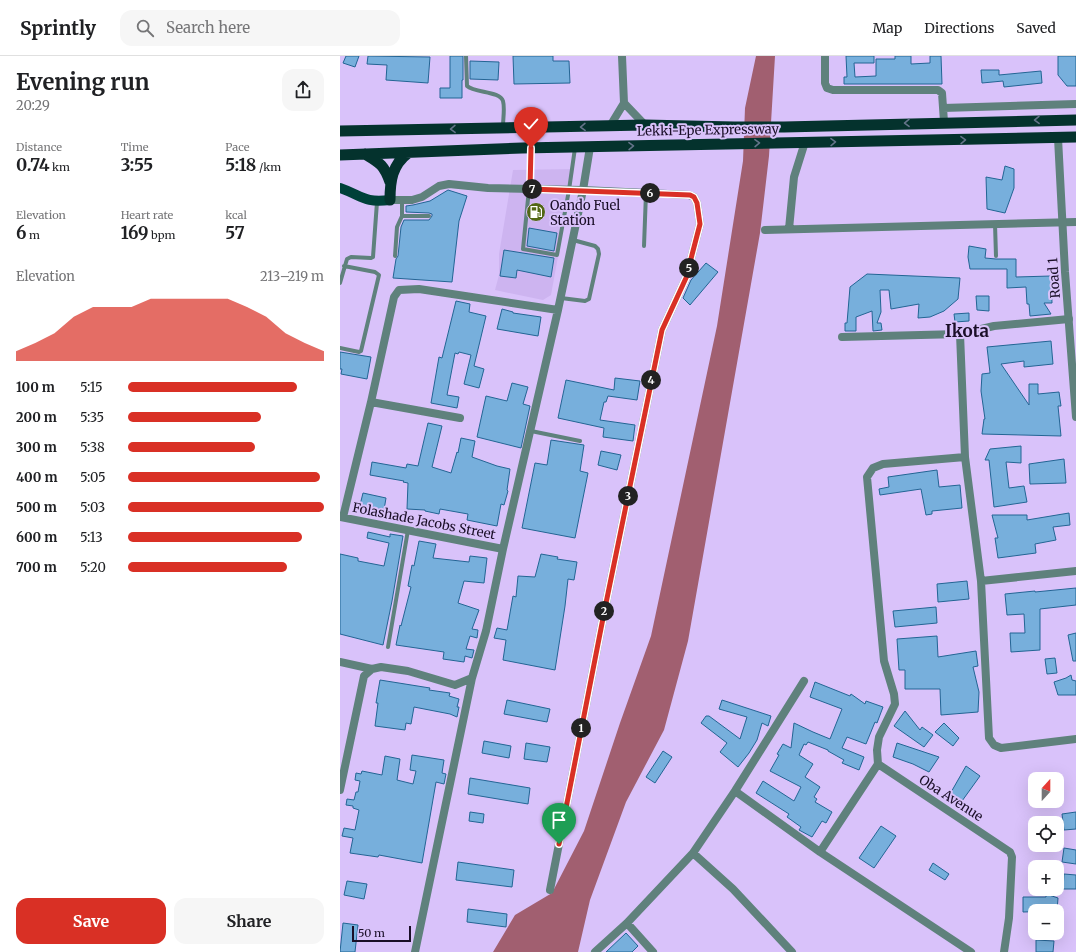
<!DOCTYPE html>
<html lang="en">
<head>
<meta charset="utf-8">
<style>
	:root { --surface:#fff; --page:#f6f6f6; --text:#202124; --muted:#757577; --line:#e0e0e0; --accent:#d93025 }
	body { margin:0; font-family:Merriweather,serif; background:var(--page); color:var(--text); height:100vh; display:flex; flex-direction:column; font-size:15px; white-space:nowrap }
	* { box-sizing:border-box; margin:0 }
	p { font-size:13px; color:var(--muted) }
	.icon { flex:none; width:22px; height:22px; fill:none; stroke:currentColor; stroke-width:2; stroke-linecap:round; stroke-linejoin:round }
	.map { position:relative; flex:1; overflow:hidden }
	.drawer { display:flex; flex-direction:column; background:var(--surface); width:340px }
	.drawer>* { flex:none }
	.needle { width:26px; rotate:21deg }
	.buttons { position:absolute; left:688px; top:716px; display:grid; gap:8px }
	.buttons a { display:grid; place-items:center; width:36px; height:36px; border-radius:8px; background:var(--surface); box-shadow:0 4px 16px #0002; font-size:20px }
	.scale { position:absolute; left:12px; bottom:10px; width:59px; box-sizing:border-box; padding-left:4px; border:2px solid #1a0e27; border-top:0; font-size:11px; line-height:14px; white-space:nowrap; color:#1a0e27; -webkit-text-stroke:3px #d9c2fa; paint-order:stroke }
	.pin { position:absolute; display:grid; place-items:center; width:34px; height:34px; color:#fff; margin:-41px -17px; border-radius:50% 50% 50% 0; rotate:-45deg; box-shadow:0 0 4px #0007 }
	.pin .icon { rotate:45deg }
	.km { position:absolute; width:20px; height:20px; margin:-10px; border-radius:50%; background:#222; color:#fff; font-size:11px; line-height:20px; text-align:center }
	.round { display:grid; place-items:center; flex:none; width:42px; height:42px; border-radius:12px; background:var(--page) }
	.headline { display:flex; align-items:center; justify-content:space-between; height:68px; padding:0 16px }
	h1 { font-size:22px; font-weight:700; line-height:30px }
	.stats { display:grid; grid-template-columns:repeat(3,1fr); gap:6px; height:68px; padding:4px 16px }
	.stats div { display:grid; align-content:center }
	.stats b { font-size:17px; font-weight:700 }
	.stats small { font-size:11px; font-weight:400 }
	.stats p { font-size:11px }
	.chart { height:112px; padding:8px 16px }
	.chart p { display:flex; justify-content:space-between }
	.chart svg { width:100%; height:72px; margin-top:4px; fill:var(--accent); opacity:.7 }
	.cta { display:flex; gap:8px; margin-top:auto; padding:8px 16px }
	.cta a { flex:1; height:46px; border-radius:12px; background:var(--accent); color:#fff; font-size:16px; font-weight:700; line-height:46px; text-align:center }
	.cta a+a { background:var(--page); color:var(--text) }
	ul { padding:0 16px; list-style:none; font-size:13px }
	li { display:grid; grid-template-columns:64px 48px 1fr; align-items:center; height:30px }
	li i { height:10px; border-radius:5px; background:var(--accent) }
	header { display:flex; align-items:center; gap:24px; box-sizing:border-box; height:56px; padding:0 20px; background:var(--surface); border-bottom:1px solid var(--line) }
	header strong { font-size:19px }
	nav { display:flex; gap:22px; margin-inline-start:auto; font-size:14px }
	.search { width:280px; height:36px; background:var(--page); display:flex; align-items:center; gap:10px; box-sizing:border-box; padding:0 14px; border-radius:12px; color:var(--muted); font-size:15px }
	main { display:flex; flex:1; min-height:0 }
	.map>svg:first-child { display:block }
</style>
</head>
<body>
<header>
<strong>Sprintly</strong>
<div class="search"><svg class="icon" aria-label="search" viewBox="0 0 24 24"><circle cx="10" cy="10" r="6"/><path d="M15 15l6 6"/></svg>Search here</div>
<nav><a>Map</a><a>Directions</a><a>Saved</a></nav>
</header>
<main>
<section class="drawer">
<div class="headline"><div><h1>Evening run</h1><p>20:29</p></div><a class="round"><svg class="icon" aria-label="share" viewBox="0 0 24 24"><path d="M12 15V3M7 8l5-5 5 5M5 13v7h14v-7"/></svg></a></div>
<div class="stats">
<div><p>Distance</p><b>0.74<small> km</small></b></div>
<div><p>Time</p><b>3:55</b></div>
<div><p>Pace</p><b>5:18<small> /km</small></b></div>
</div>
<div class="stats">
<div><p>Elevation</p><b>6<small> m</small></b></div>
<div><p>Heart rate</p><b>169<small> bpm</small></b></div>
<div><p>kcal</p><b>57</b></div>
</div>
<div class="chart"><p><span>Elevation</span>213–219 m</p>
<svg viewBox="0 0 160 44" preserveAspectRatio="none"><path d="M0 44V38L10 33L20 27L30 17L40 11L50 11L60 11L70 6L80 6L90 6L100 6L110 6L120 11L130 17L140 27L150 33L160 38V44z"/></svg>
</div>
<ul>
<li><b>100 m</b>5:15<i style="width:86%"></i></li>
<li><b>200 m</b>5:35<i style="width:68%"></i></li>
<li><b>300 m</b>5:38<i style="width:65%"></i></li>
<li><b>400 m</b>5:05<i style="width:98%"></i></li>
<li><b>500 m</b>5:03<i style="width:100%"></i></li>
<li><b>600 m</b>5:13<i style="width:89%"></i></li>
<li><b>700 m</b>5:20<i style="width:81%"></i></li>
</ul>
<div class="cta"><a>Save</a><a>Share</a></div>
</section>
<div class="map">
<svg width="736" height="896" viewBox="0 0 736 896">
	<rect width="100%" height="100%" fill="#d9c2fa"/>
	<!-- built -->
	<path fill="#cdb4f0" d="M234 113 211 239 203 244 155 234 159 219V198L173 114Z"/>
	<!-- water -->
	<path fill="#a15f70" d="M416 0H435L429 100 420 177 348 585 324 674 286 746 250 844 238 896H153L175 859 212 837 244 775 280 667 311 580 377 270 403 105 405 52Z"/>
	<!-- building -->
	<path fill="#77afdc" stroke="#236594" d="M6 0H19L15 11 3 7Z
		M28 0 90 1 88 27 46 24 47 9 27 8Z
		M110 0H123V24H122V42H100V32H110Z
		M173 0H213V5H229L230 27 174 28Z
		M506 0H534V7H514L515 21 536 20V3H555V0H571V8L590 7V0H601L602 28H504V21H507Z
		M718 0H736V30H727L718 19Z
		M130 5 159 6 158 24 130 23Z
		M641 14H659V19L701 15 702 27 664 31 663 25 642 27Z
		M665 110 674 113V132L665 157 647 153 646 121 662 124Z
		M108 134 127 140 119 165 112 226 53 222 56 203 58 200 61 171 64 164H89L92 160V158L89 157 66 156V150L73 149 90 145Z
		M189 172 217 177 214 195 187 190Z
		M629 190 646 193 645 202 656 203H676V221L711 220 712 247H704L711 258 690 260 689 248H687L686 231 667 232V213H630L628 201Z
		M164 194 214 202 211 221 177 214 176 222 160 220Z
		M366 207 378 216 350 249 343 242 351 224Z
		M527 218 620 222 618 243 604 255 590 261 578 262 579 248 551 253 549 234H540L541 256 537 267H541L542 274 533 275 532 255 516 261V275H505V267H507L510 231Z
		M636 240H649V255L637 254Z
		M116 245 130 248 129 256 146 260 134 310 144 313 139 332 124 328 131 299 119 296 118 298 115 297 107 339 119 341 117 352 91 347 99 301 102 302Z
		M162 253 173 256V257L201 261 198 280 157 273Z
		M629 257V265L615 266 614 258Z
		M711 285 713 308 684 311V305L661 308 689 349V328H698V338L719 336 721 350H718L721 380 642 378 644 363H645L641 335 642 318 650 317 647 291Z
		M0 296 31 301 27 323 1 318 2 313H0Z
		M275 322 300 325 297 344 268 340 266 346H264L260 364 295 369 293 385 263 381 264 372 218 362 226 324 274 334Z
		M172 327 188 331 183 348 190 350 181 392 137 381 146 340 167 345Z
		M88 367 102 370 92 411 111 417 117 396 118 397 121 382 135 385 132 401 157 410 170 413 167 434 168 435 164 449 161 448 157 470 127 464 128 458 100 453 99 458 85 455V454L67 453 68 427 63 426 64 425 30 419 32 406 66 412 67 408 78 410Z
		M211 384 244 389 240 415 248 417 235 482 182 472 195 407 207 409Z
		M681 390V407L666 406 669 432 684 430 687 446 654 451 649 404H645L650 393Z
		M261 395 281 399 277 414 258 409Z
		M724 403 726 427 690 428 689 408Z
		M597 414 599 431 620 429 622 452 592 455V458L586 459 581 433 540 439 539 433 549 431 548 421Z
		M23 437 46 442 44 454 20 449Z
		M729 457 730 469 713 471 716 484 695 488 696 497 658 502 655 482H658L652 459H687V464Z
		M28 476 50 481V478L63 480 52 545 43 589 0 578V498L18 502V505L44 510 49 487 27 482Z
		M79 485 96 488 93 502 129 506 130 500 147 502 144 527 124 525 118 547 139 554 132 573 138 574 137 582 130 580 126 593 134 594 132 602 125 600 124 606 103 603 104 596 56 589 60 569 61 570 71 531 68 530 72 509 74 510Z
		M201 498 218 501 217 503 237 506 234 524 228 523 225 550 215 614 163 604 166 584 154 582 157 572 167 574 173 540 176 541 178 520 195 521Z
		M627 525 629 543 598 546 597 528Z
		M736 532V549L700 553V594L671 596 670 577H685L684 558 667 559 665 538 695 535V536Z
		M596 551 597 567 555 571 553 555Z
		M736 577V605H733L728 579Z
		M597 580 598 601 636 595 638 610 633 611 639 636 638 656 601 659 600 633H565V614H559L557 583Z
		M715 602 717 617 707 618 705 603Z
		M731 619 732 624 736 625V639H718L714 626 726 622Z
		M40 624 90 632 89 634 110 637 109 640 119 643 117 651H119L117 661 110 658 74 651 71 668 66 667 65 674 35 670 38 647H36Z
		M475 626 510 640 511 638 525 648 526 645 543 651 537 667 535 666 526 688 507 681 502 692 524 701 519 714 502 707 504 704 488 695V694L468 686 466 689 464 688 459 699 473 708 465 721 480 731 474 741 477 743 475 746 492 756 486 767 482 765 472 781 459 774 461 771 447 761 449 758 416 737 423 725 454 745 461 731 430 715 439 699 437 698 443 688 451 692 454 667 473 676 490 683 502 653 470 641Z
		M167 644 210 653 207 666 164 658Z
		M382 644 431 660 428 670 422 667 417 684 409 697 398 711 380 696 387 687 361 667 366 660H369L400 683 407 661 379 653Z
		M565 655 580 674 582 671 593 679 584 691 554 670Z
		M604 667 619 682 613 690 595 676Z
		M144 685 171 690 169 702 142 697Z
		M186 687 210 691 207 706 184 703Z
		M557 687 599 701 589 716 573 708 553 701Z
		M323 695 332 701 315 727 306 721Z
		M72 699 104 704 102 717 106 718 104 728 96 726 82 807 39 799 38 801 10 797 13 782 2 780 4 772 15 774 19 754 13 752V750L6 749 7 743 14 744 16 736H18L20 725 15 724 16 717 21 718 22 715 42 719 45 700 60 703 57 724 73 728 76 715 70 714Z
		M626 710 640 720 622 745 610 738Z
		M130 722 190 732 188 748 128 738Z
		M130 756 144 758 143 767 129 765Z
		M736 756V773L724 774 722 758Z
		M541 770 556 780 534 812 519 802Z
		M724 792 736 794V808L722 806Z
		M118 806 174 814 172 831 116 824Z
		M593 807 609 818 605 824 589 814Z
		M724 818 736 819V833H723Z
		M7 825 27 828 24 843 4 839Z
		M706 838 718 842 717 855 683 856V841H706Z
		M128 853 167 858 166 871 127 866Z
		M3 867 18 869 15 896H0Z
		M286 877 298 890 292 896H266Z
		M696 884 714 885 713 896H696Z"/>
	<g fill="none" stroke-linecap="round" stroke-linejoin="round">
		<!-- service -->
		<path stroke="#5f817c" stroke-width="4" d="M126 0 127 30C135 37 160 35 163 45 165 52 163 63 163 70
			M191 93 189 133 183 193 217 199 229 134 235 92
			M62 144V160H89
			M655 168 656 200
			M304 190 306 137
			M55 200 57 171 62 160
			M0 227 7 203 11 201 31 202 33 201 37 146
			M221 242 245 245 249 243 259 198 258 193 255 190 233 184
			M0 292 19 296 21 295 39 219 35 216 4 210
			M191 375 240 385
			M48 591 68 474"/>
		<!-- minor -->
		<path stroke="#5f817c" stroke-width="8" d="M485 0V27L487 32 493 34H598L602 37 604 66
			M284 47 305 69
			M603 52 736 48
			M270 70 284 47 282 0
			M449 173 454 121 465 86
			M425 174 736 166
			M620 278 625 401 641 525 649 682 654 689 661 692 736 683
			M502 281 620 278 654 270 729 263
			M31 346 120 362
			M625 401 543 408 533 412 527 421 544 605 554 638 555 648 539 681 537 694 538 708 480 796 631 896
			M0 461 163 493
			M3 461 31 346 54 241 59 234 79 233 218 254
			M641 525 736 515
			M0 606 32 613
			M538 708 670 796 672 801 669 862 664 896
			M0 734 24 620 32 613 41 611 68 615 115 629 132 622 146 575 163 493 218 254 243 134 250 91
			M395 735 480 796
			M353 797 395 735 464 625
			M210 834 265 552 322 274 346 222 360 168 357 147 354 141 349 139 243 134
			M287 867 313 896
			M75 896 132 622
			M255 896 287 867 353 797 393 833 452 896"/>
		<!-- tertiary -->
		<path stroke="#5f817c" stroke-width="8" d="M718 82 725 216 736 361
			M50 144H72L82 141 99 130 109 128 148 132 243 134"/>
		<!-- primary -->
		<path stroke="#004039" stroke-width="10" d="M0 132C23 140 23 147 50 144"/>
		<!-- trunk -->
		<path stroke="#04322d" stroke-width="11" d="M0 75 305 69 394 71H444L736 64
			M25 98C40 107 44 109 50 126
			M0 99 182 92 736 81
			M50 144C50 125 52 109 68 97"/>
	</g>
	<!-- one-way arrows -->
	<defs><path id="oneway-chevron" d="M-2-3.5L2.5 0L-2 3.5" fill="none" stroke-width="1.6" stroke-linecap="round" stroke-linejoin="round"/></defs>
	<g stroke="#647389">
		<use href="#oneway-chevron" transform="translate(697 64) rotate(179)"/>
		<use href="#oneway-chevron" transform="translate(567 67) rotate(179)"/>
		<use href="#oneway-chevron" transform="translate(243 71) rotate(179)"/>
		<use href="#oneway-chevron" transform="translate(113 73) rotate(179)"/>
		<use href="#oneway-chevron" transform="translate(623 84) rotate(-1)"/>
		<use href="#oneway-chevron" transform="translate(493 86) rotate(-1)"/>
		<use href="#oneway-chevron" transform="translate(417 87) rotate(-1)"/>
		<use href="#oneway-chevron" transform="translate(291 90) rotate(-1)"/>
	</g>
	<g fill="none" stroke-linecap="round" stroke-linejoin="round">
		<defs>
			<path id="route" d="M191 92 190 133 350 139 354 141 357 147 360 168 346 222 322 274 265 552 219 788"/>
		</defs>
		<!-- route casing -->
		<use href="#route" stroke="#fff" stroke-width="8"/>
		<!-- route -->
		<use href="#route" stroke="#d93025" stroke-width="5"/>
	</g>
	<!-- icons -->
	<defs>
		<symbol id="fuel-disc" viewBox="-11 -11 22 22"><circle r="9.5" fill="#526715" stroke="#d9c2fa"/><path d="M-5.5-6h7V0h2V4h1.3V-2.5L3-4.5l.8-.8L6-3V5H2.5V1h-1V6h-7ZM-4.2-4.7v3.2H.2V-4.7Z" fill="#fff"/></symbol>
	</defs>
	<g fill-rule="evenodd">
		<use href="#fuel-disc" x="185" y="145" width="22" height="22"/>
	</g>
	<g text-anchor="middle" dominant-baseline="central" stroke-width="4" stroke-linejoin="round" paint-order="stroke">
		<!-- street labels -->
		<g font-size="13" fill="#1a0e27" stroke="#d9c2fa">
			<text transform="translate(368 74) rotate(-1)">Lekki-Epe Expressway</text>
			<text transform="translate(714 222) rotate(-94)">Road 1</text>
			<text transform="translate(84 465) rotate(11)">Folashade Jacobs Street</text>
			<text transform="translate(611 742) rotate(33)">Oba Avenue</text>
		</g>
		<!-- poi labels -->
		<g font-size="13" fill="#1a0e27" stroke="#d9c2fa" text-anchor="start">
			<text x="210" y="149">Oando Fuel<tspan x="210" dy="15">Station</tspan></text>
		</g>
		<!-- district labels -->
		<g font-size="17" font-weight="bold" fill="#1a0e27" stroke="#d9c2fa">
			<text x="627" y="275">Ikota</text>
		</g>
	</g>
</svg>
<div class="buttons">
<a><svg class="needle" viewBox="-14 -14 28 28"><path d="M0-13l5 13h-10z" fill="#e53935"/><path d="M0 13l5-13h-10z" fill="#757577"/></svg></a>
<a><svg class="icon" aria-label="locate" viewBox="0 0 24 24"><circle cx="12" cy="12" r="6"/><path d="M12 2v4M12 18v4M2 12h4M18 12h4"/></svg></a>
<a>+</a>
<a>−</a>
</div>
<div class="scale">50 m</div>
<div class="pin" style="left:219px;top:788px;background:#1e9e55"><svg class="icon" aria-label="arrive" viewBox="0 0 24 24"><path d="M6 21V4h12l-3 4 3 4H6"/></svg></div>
<div class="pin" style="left:191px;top:92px;background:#d93025"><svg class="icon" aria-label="check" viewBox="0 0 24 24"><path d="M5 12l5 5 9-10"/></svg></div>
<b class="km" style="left:241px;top:672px">1</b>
<b class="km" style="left:264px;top:555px">2</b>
<b class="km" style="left:288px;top:440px">3</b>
<b class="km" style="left:311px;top:324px">4</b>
<b class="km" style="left:349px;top:212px">5</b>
<b class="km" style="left:310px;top:137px">6</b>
<b class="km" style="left:192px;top:133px">7</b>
</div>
</main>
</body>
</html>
